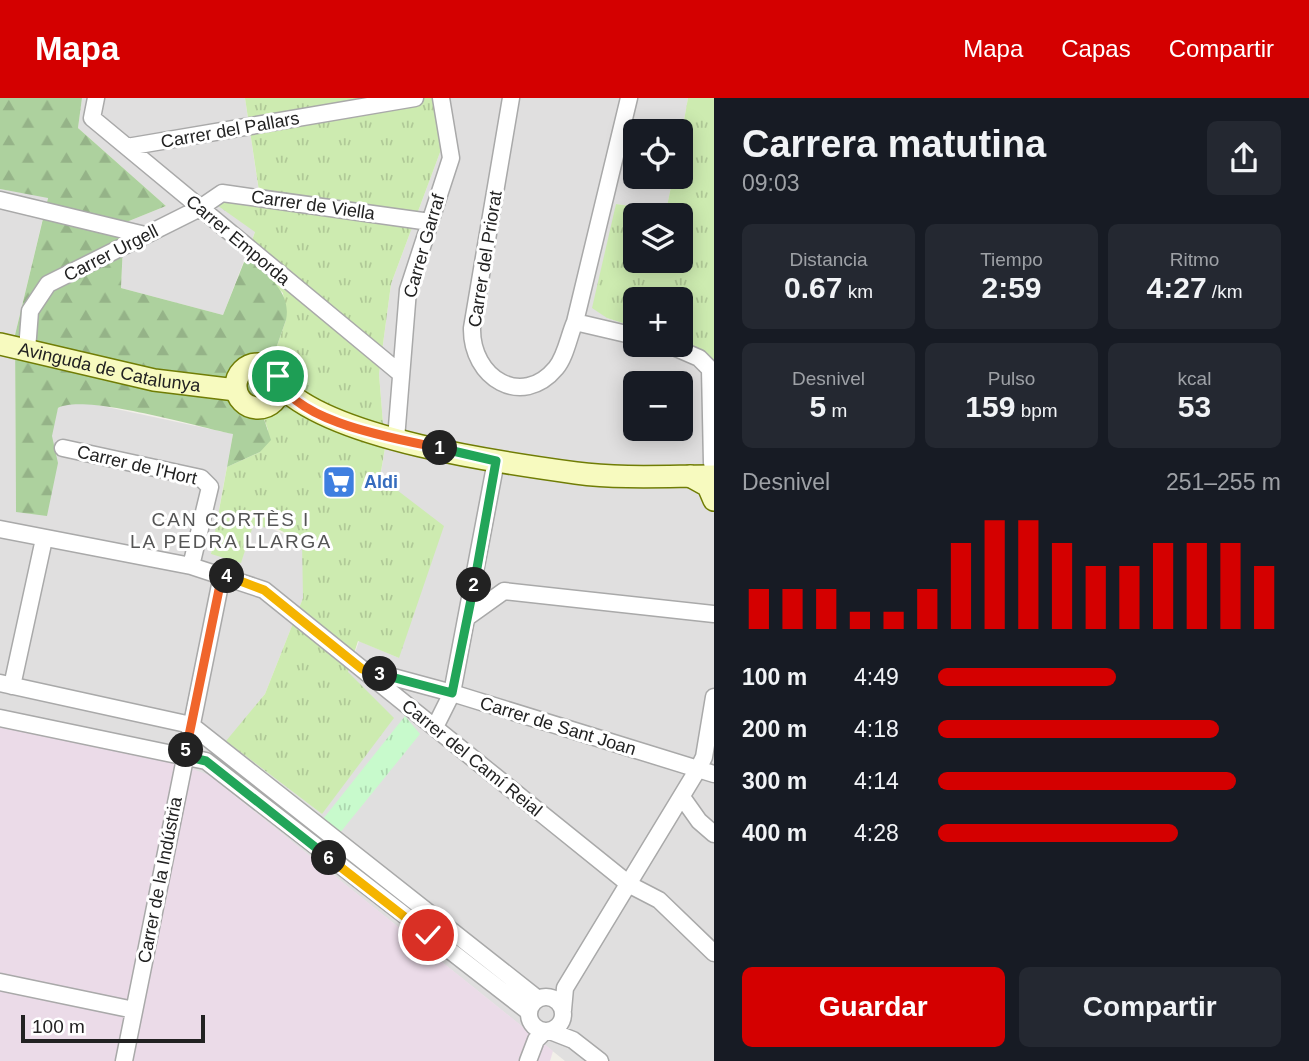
<!DOCTYPE html>
<html lang="es">
<head>
<meta charset="utf-8">
<style>
	:root { --surface:#171b24; --page:#242831; --text:#f1f3f6; --muted:#9ea1a6; --accent:#d40000 }
	body { margin:0; font-family:Helvetica,sans-serif; background:var(--page); color:var(--text); height:100vh; display:flex; flex-direction:column; font-size:26px; white-space:nowrap }
	* { box-sizing:border-box; margin:0 }
	p { font-size:23px; color:var(--muted) }
	.icon { flex:none; width:38px; height:38px; fill:none; stroke:currentColor; stroke-width:2; stroke-linecap:round; stroke-linejoin:round }
	.map { position:relative; flex:1; overflow:hidden }
	.panel { display:flex; flex-direction:column; background:var(--surface); width:595px }
	.panel>* { flex:none }
	.tools { position:absolute; left:623px; top:21px; display:grid; gap:14px }
	.tools a { display:grid; place-items:center; width:70px; height:70px; border-radius:10px; background:var(--surface); box-shadow:0 4px 18px #0003; font-size:35px }
	.scale { position:absolute; left:21px; bottom:18px; width:184px; box-sizing:border-box; padding-left:7px; border:4px solid #222; border-top:0; font-size:19px; line-height:24px; white-space:nowrap; color:#222; -webkit-text-stroke:5px #fff; paint-order:stroke }
	.pin { position:absolute; display:grid; place-items:center; width:60px; height:60px; color:#fff; margin:-30px; border:4px solid #fff; border-radius:50%; box-shadow:0 2px 7px #0007 }
	.km { position:absolute; width:35px; height:35px; margin:-18px; border-radius:50%; background:#222; color:#fff; font-size:19px; line-height:35px; text-align:center }
	.round { display:grid; place-items:center; flex:none; width:74px; height:74px; border-radius:10px; background:var(--page) }
	.summary { display:flex; align-items:center; justify-content:space-between; height:119px; padding:0 28px }
	h1 { font-size:38px; font-weight:700; line-height:52px }
	.stats { display:grid; grid-template-columns:repeat(3,1fr); gap:10px; height:119px; padding:7px 28px }
	.stats div { display:grid; align-content:center; border-radius:10px; background:var(--page); text-align:center }
	.stats b { font-size:30px; font-weight:700 }
	.stats small { font-size:19px; font-weight:400 }
	.stats p { font-size:19px }
	.chart { height:196px; padding:14px 28px }
	.chart p { display:flex; justify-content:space-between }
	.chart svg { width:100%; height:126px; margin-top:7px; stroke:var(--accent); stroke-width:6 }
	.action { display:flex; gap:14px; margin-top:auto; padding:14px 28px }
	.action a { flex:1; height:80px; border-radius:10px; background:var(--accent); color:#fff; font-size:28px; font-weight:700; line-height:80px; text-align:center }
	.action a+a { background:var(--page); color:var(--text) }
	ul { padding:0 28px; list-style:none; font-size:23px }
	li { display:grid; grid-template-columns:112px 84px 1fr; align-items:center; height:52px }
	li i { height:18px; border-radius:9px; background:var(--accent) }
	header { display:flex; align-items:center; gap:42px; box-sizing:border-box; height:98px; padding:0 35px; background:var(--accent); color:#fff }
	header strong { font-size:33px }
	nav { display:flex; gap:38px; margin-inline-start:auto; font-size:24px }
	main { display:flex; flex:1; min-height:0 }
	.map>svg:first-child { display:block }
</style>
</head>
<body>
<header>
<strong>Mapa</strong>
<nav><a>Mapa</a><a>Capas</a><a>Compartir</a></nav>
</header>
<main>
<div class="map">
<svg width="714" height="963" viewBox="0 0 714 963">
	<defs>
		<pattern id="grass-tufts" width="24" height="20" patternUnits="userSpaceOnUse" patternTransform="scale(1.75)"><rect width="24" height="20" fill="#cdebb0"/><path d="M3 7l-1-3M5 7V3M7 7l1-3M15 17l-1-3M17 17v-4M19 17l1-3" fill="none" stroke="#b0c997"/></pattern>
		<pattern id="forest-firs" width="22" height="20" patternUnits="userSpaceOnUse" patternTransform="scale(1.75)"><rect width="22" height="20" fill="#add19e"/><path d="M5 1l3.5 6h-7zM16 11l3.5 6h-7z" fill="#95b388"/></pattern>
		<pattern id="park-tufts" width="24" height="20" patternUnits="userSpaceOnUse" patternTransform="scale(1.75)"><rect width="24" height="20" fill="#c8facc"/><path d="M3 7l-1-3M5 7V3M7 7l1-3M15 17l-1-3M17 17v-4M19 17l1-3" fill="none" stroke="#acd6af"/></pattern>
	</defs>
	<rect width="100%" height="100%" fill="#f2efe9"/>
	<!-- residential -->
	<path fill="#e0dfdf" fill-rule="evenodd" d="M82 0H245L259 94 255 134 223 217 121 190 124 125 166 108 78 30Z
		M433 0H688L681 39V33H635V79H673L666 113 616 106 607 220 635 229V247H681L714 264V963H565L209 677 0 628V91L48 99 15 237 16 414 52 346V329L58 310 66 305 93 306 233 336 211 455 241 464 253 427 261 426 302 444 304 454 303 500 265 596 227 643 322 716 348 574 359 543 399 560 380 380 385 350 379 276 391 186 442 49ZM635 285H681V331H635Z"/>
	<!-- industrial -->
	<path fill="#ebdbe8" d="M0 628 171 663 209 677 553 953 550 963H0Z"/>
	<!-- grass -->
	<path fill="url(#grass-tufts)" fill-rule="evenodd" d="M245 0H433L442 49 391 186 379 276 385 350 380 379 444 428 399 560 358 543 348 574 394 620 322 716 226 643 265 596 303 500 302 444 278 431 253 428 241 465 211 456 227 369 260 354 268 332 259 306 260 296 286 222 283 195 246 159 255 134 207 100 259 93Z
		M688 0H714V264L681 245V201H635V229L607 220 592 210 616 106 666 113 673 79H681V39ZM635 117H681V163H635Z"/>
	<!-- forest -->
	<path fill="url(#forest-firs)" d="M0 0H82L78 30 166 108 124 125 121 190 223 217 246 159C266 176 292 193 286 222L260 296 259 306 271 342 260 354 227 369 233 336C198 329 83 295 58 310L52 338 58 365 47 418 16 414 15 237 48 100 0 91Z"/>
	<!-- park -->
	<path fill="url(#park-tufts)" d="M405 618 420 636 339 736 323 721Z"/>
	<g fill="none" stroke-linecap="round" stroke-linejoin="round">
		<defs>
			<path id="street" d="M96 0 92 20 401 276
				M511 0 472 230C471 280 522 311 556 270 566 258 569 237 575 224
				M629 0 575 224 635 238
				M127 49 415 0
				M0 102 145 137
				M669 247 699 260 710 271 712 365
				M27 252 30 213 48 186 200 110 222 95 430 124
				M396 341 408 192 451 60 441 0
				M63 350 201 380 210 389 191 468
				M0 431 191 468 264 492 630 787 659 802 714 855
				M469 518 504 493 714 516
				M367 572 452 595 714 676
				M0 585 191 627 538 901
				M12 588 44 441
				M0 620 206 663 529 914
				M435 629 452 595 496 363
				M682 699 699 723 714 736
				M0 884 134 912
				M529 916a17 17 0 1 1 34 0a17 17 0 1 1-34 0Z
				M563 912 565 890 698 671 704 659 714 599
				M550 933 573 942 600 963
				M124 963 222 477
				M528 963 536 942 545 933"/>
			<g id="secondary">
				<path id="s1" d="M0 246 154 282 236 292"/>
				<circle cx="258" cy="288" r="22"/>
				<path d="M280 287C330 341 502 365 576 375 621 381 669 378 714 378"/>
				<path d="M690 378 708 388 714 402"/>
			</g>
		</defs>
		<!-- street casing -->
		<use href="#street" stroke="#a9a9a9" stroke-width="19"/>
		<!-- secondary casing -->
		<use href="#secondary" stroke="#707d05" stroke-width="24"/>
		<!-- street -->
		<use href="#street" stroke="#fff" stroke-width="16"/>
		<!-- secondary -->
		<use href="#secondary" stroke="#f7fabf" stroke-width="21"/>
	</g>
	<g fill="none" stroke-linecap="round" stroke-linejoin="round">
		<defs>
			<path id="split-1" d="M278 278C291 324 398 341 440 350"/>
			<path id="split-2" d="M440 350 496 363 474 487"/>
			<path id="split-3" d="M380 576 452 595 474 487"/>
			<path id="split-4" d="M227 478 264 492 362 571 380 576"/>
			<path id="split-5" d="M186 652 222 477 227 478"/>
			<path id="split-6" d="M186 652 185 658 206 663 329 760"/>
			<path id="split-7" d="M329 760 428 837"/>
		</defs>
		<!-- split-1 casing -->
		<use href="#split-1" stroke="#fff" stroke-width="14"/>
		<!-- split-2 casing -->
		<use href="#split-2" stroke="#fff" stroke-width="14"/>
		<!-- split-3 casing -->
		<use href="#split-3" stroke="#fff" stroke-width="14"/>
		<!-- split-4 casing -->
		<use href="#split-4" stroke="#fff" stroke-width="14"/>
		<!-- split-5 casing -->
		<use href="#split-5" stroke="#fff" stroke-width="14"/>
		<!-- split-6 casing -->
		<use href="#split-6" stroke="#fff" stroke-width="14"/>
		<!-- split-7 casing -->
		<use href="#split-7" stroke="#fff" stroke-width="14"/>
		<!-- split-1 -->
		<use href="#split-1" stroke="#f0652b" stroke-width="9"/>
		<!-- split-2 -->
		<use href="#split-2" stroke="#22a559" stroke-width="9"/>
		<!-- split-3 -->
		<use href="#split-3" stroke="#22a559" stroke-width="9"/>
		<!-- split-4 -->
		<use href="#split-4" stroke="#f5b400" stroke-width="9"/>
		<!-- split-5 -->
		<use href="#split-5" stroke="#f0652b" stroke-width="9"/>
		<!-- split-6 -->
		<use href="#split-6" stroke="#22a559" stroke-width="9"/>
		<!-- split-7 -->
		<use href="#split-7" stroke="#f5b400" stroke-width="9"/>
	</g>
	<!-- icons -->
	<defs>
		<symbol id="supermarket-square" viewBox="-11 -11 22 22"><rect x="-9" y="-9" width="18" height="18" rx="4" fill="#3f7fe0" stroke="#fff"/><path d="M-6-5.5h2.5l.6 2H6L4.5 2H-2.5L-4.4-4H-6ZM-1.5 3.2a1.3 1.3 0 1 0 .1 0ZM3 3.2a1.3 1.3 0 1 0 .1 0Z" fill="#fff"/></symbol>
	</defs>
	<g fill-rule="evenodd">
		<use href="#supermarket-square" x="320" y="365" width="38" height="38"/>
	</g>
	<g text-anchor="middle" dominant-baseline="central" stroke-width="6" stroke-linejoin="round" paint-order="stroke">
		<!-- street labels -->
		<g font-size="18" fill="#222" stroke="#fff">
			<text transform="translate(230 32) rotate(-10)">Carrer del Pallars</text>
			<text transform="translate(313 107) rotate(8)">Carrer de Viella</text>
			<text transform="translate(238 142) rotate(40)">Carrer Emporda</text>
			<text transform="translate(424 148) rotate(-74)">Carrer Garraf</text>
			<text transform="translate(111 155) rotate(-27)">Carrer Urgell</text>
			<text transform="translate(485 161) rotate(-81)">Carrer del Priorat</text>
			<text stroke="none"><textPath href="#s1" startOffset="112">Avinguda de Catalunya</textPath></text>
			<text transform="translate(137 367) rotate(13)">Carrer de l'Hort</text>
			<text transform="translate(558 628) rotate(17)">Carrer de Sant Joan</text>
			<text transform="translate(472 660) rotate(39)">Carrer del Camí Reial</text>
			<text transform="translate(160 782) rotate(-79)">Carrer de la Indústria</text>
		</g>
		<!-- shop labels -->
		<g font-size="18" font-weight="bold" fill="#366cbe" stroke="#fff" text-anchor="start">
			<text x="364" y="384">Aldi</text>
		</g>
		<!-- neighbourhood labels -->
		<g font-size="19" letter-spacing="2" fill="#555" stroke="#fff">
			<text x="231" y="421">CAN CORTÈS I<tspan x="231" dy="22">LA PEDRA LLARGA</tspan></text>
		</g>
	</g>
</svg>
<div class="tools">
<a><svg class="icon" aria-label="locate" viewBox="0 0 24 24"><circle cx="12" cy="12" r="6"/><path d="M12 2v4M12 18v4M2 12h4M18 12h4"/></svg></a>
<a><svg class="icon" aria-label="layers" viewBox="0 0 24 24"><path d="M12 4l9 5-9 5-9-5zM3 14l9 5 9-5"/></svg></a>
<a>+</a>
<a>−</a>
</div>
<div class="scale">100 m</div>
<div class="pin" style="left:278px;top:278px;background:#1e9e55"><svg class="icon" aria-label="arrive" viewBox="0 0 24 24"><path d="M6 21V4h12l-3 4 3 4H6"/></svg></div>
<div class="pin" style="left:428px;top:837px;background:#d93025"><svg class="icon" aria-label="check" viewBox="0 0 24 24"><path d="M5 12l5 5 9-10"/></svg></div>
<b class="km" style="left:440px;top:350px">1</b>
<b class="km" style="left:474px;top:487px">2</b>
<b class="km" style="left:380px;top:576px">3</b>
<b class="km" style="left:227px;top:478px">4</b>
<b class="km" style="left:186px;top:652px">5</b>
<b class="km" style="left:329px;top:760px">6</b>
</div>
<section class="panel">
<div class="summary"><div><h1>Carrera matutina</h1><p>09:03</p></div><a class="round"><svg class="icon" aria-label="share" viewBox="0 0 24 24"><path d="M12 15V3M7 8l5-5 5 5M5 13v7h14v-7"/></svg></a></div>
<div class="stats">
<div><p>Distancia</p><b>0.67<small> km</small></b></div>
<div><p>Tiempo</p><b>2:59</b></div>
<div><p>Ritmo</p><b>4:27<small> /km</small></b></div>
</div>
<div class="stats">
<div><p>Desnivel</p><b>5<small> m</small></b></div>
<div><p>Pulso</p><b>159<small> bpm</small></b></div>
<div><p>kcal</p><b>53</b></div>
</div>
<div class="chart"><p><span>Desnivel</span>251–255 m</p>
<svg viewBox="0 0 160 44" preserveAspectRatio="none"><path d="M5 44V30M15 44V30M25 44V30M35 44V38M45 44V38M55 44V30M65 44V14M75 44V6M85 44V6M95 44V14M105 44V22M115 44V22M125 44V14M135 44V14M145 44V14M155 44V22"/></svg>
</div>
<ul>
<li><b>100 m</b>4:49<i style="width:52%"></i></li>
<li><b>200 m</b>4:18<i style="width:82%"></i></li>
<li><b>300 m</b>4:14<i style="width:87%"></i></li>
<li><b>400 m</b>4:28<i style="width:70%"></i></li>
</ul>
<div class="action"><a>Guardar</a><a>Compartir</a></div>
</section>
</main>
</body>
</html>
